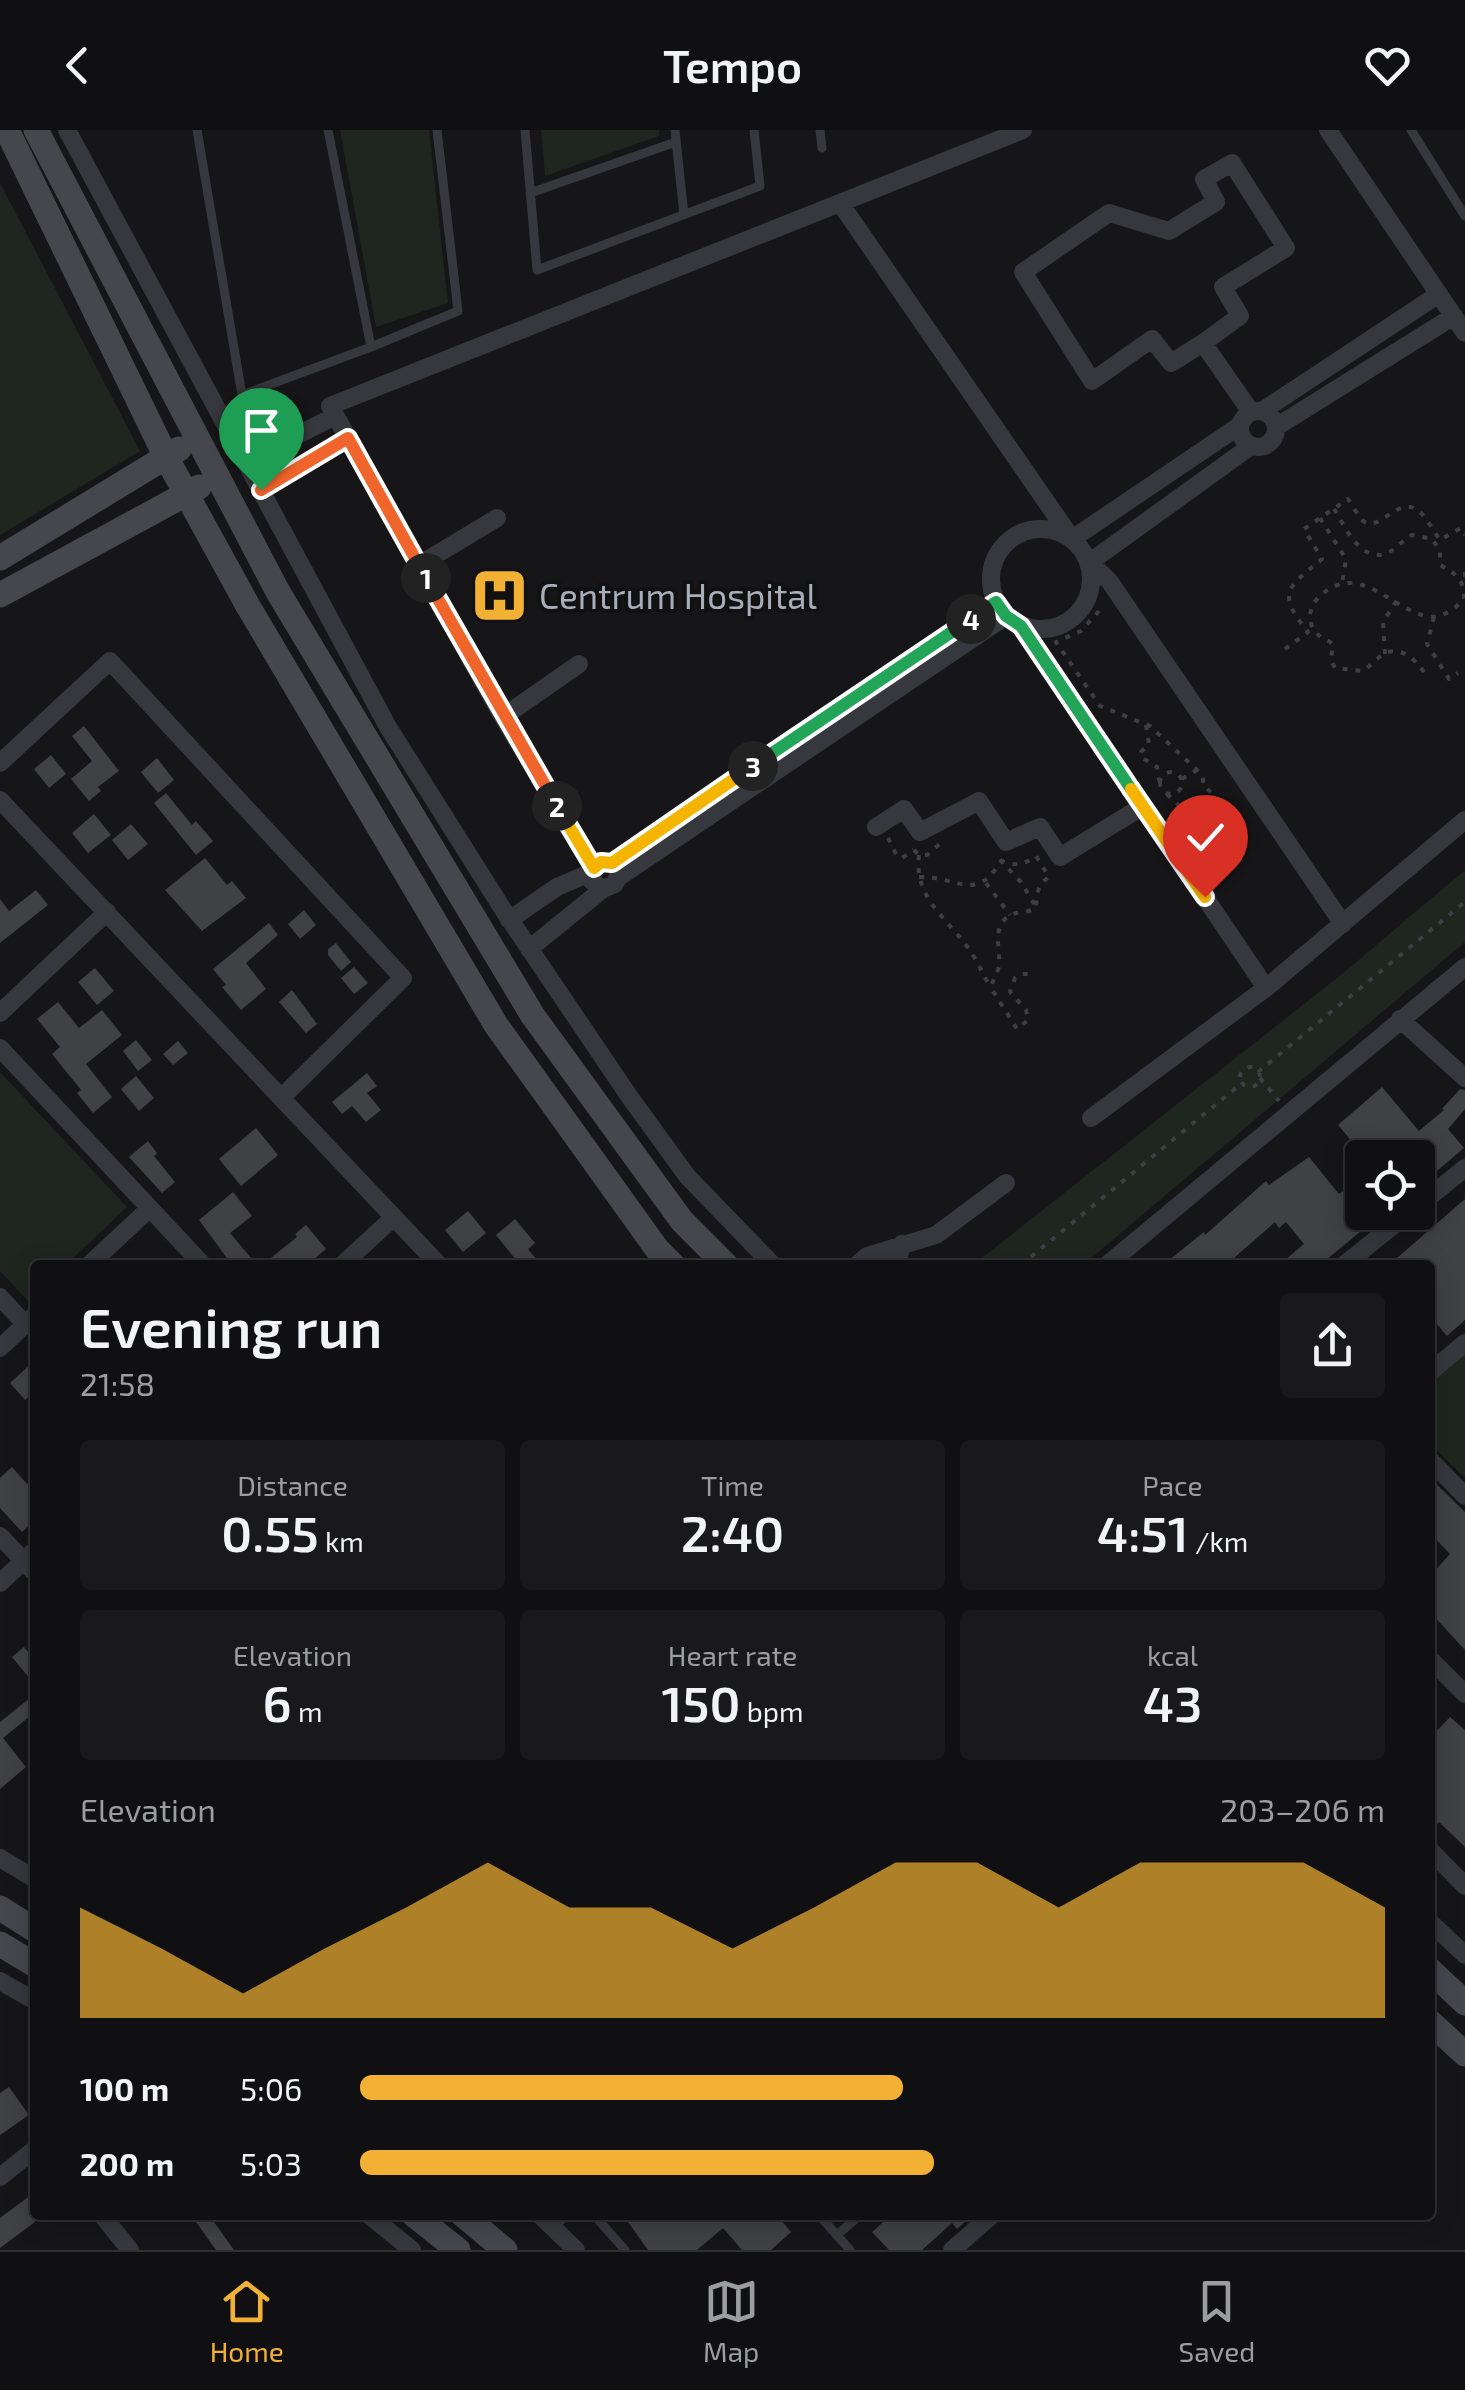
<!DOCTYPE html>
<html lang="en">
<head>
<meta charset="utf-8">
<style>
	:root { --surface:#101012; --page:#19191b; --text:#f1f3f6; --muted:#9c9d9f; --line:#303032; --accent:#f2b134 }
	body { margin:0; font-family:"Exo 2",sans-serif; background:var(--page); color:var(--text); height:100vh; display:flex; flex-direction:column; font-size:38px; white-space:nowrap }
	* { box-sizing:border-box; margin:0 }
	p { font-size:32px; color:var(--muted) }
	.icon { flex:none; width:55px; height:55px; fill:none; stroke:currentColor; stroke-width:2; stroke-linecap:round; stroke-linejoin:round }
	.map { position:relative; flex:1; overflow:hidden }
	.details { position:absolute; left:30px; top:1130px; width:1405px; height:960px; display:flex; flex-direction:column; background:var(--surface); border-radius:10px; box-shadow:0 5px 25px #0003,0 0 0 2px var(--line) }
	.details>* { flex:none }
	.buttons { position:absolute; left:1345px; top:1010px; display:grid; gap:20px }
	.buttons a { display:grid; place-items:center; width:90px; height:90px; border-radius:10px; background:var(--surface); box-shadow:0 5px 25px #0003,0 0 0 2px var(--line); font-size:50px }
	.pin { position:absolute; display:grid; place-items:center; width:85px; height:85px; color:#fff; margin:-102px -42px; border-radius:50% 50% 50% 0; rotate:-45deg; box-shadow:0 0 10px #0007 }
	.pin .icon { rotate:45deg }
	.km { position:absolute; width:50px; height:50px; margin:-25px; border-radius:50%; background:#222; color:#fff; font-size:28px; line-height:50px; text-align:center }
	.round { display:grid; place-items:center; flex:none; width:105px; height:105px; border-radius:10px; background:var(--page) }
	.headline { display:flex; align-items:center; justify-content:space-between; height:170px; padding:0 50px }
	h1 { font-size:55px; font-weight:600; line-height:75px }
	.metrics { display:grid; grid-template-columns:repeat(3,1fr); gap:15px; height:170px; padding:10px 50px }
	.metrics div { display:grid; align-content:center; border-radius:10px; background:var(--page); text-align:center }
	.metrics b { font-size:50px; font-weight:600 }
	.metrics small { font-size:28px; font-weight:400 }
	.metrics p { font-size:28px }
	.chart { height:280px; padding:20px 50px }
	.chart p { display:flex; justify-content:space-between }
	.chart svg { width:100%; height:180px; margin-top:10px; fill:var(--accent); opacity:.7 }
	ul { padding:0 50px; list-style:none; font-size:32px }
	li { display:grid; grid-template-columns:160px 120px 1fr; align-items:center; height:75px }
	li i { height:25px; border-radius:12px; background:var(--accent) }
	header { display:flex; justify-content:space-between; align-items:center; height:130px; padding:0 50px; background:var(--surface); font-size:45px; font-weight:600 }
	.menu { display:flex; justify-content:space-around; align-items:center; height:140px; border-top:2px solid var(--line); background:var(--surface); font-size:28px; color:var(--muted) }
	.menu a { display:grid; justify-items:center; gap:5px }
	.menu .on { color:var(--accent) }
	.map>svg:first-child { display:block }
</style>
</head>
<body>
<header><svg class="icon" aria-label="back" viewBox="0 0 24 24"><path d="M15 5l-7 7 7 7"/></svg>Tempo<svg class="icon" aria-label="heart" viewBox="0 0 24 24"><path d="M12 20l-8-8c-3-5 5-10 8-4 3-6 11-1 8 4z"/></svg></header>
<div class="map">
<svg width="1465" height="2120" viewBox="0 0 1465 2120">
	<rect width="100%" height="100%" fill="#161618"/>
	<!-- green -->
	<path fill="#1e261f" d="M340 0H429L448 173 376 197Z
		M541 0H659V6L545 46Z
		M0 53 140 321 0 405Z
		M1465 740V812L1083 1135H973L1342 844Z
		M0 942 127 1077 66 1135H35V1164L28 1171 0 1141Z
		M1465 1224V1348L1430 1314V1253Z"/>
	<!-- building -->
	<path fill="#404145" d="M84 596 119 641 98 657 101 661 89 671 71 649 92 631 72 606Z
		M51 625 66 644 49 658 34 639Z
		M157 628 174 650 158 663 141 642Z
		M166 663 192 695 196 691 213 711 196 725 154 673Z
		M94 684 111 705 88 723 72 703Z
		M131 694 148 714 128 730 112 710Z
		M205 728 227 755 232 751 246 768 202 801 165 760Z
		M36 760 48 775 0 813V769L9 781Z
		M304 780 316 795 300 809 288 794Z
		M269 793 278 805 246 833 266 859 241 880 222 857 226 855 213 839Z
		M336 813 351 832 341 841 328 825V819Z
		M354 837 368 853 354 864 341 848Z
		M95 838 114 861 97 875 78 852Z
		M292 860 317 894 306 903 279 872Z
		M58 872 79 898 102 880 122 905 86 934 112 967 93 983 77 963 81 960 52 924 60 917 37 889Z
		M136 910 152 930 138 941 123 921Z
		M178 911 188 923 173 935 163 924Z
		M367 943 377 956 367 963 381 980 366 992 352 976 342 984 332 972Z
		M136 946 154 968 139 981 121 959Z
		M1382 957 1419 1001 1444 980 1442 979 1460 959 1465 960V979L1448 999 1464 1018 1418 1057V1028H1366L1338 995Z
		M256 998 278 1025 241 1056 219 1029Z
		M148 1011 157 1023 154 1026 175 1052 162 1063 129 1027Z
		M1309 1027 1339 1064 1362 1047V1082H1384L1320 1135H1279L1304 1114 1286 1092 1279 1098 1275 1092 1226 1135H1163L1204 1102 1205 1105 1266 1051 1269 1055Z
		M233 1062 252 1086 230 1103 257 1135H232L199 1090Z
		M1465 1069V1190L1447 1206 1430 1186V1135H1389Z
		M468 1081 486 1103 463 1122 445 1100Z
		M515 1089 535 1113 528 1119 541 1135H520L496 1105Z
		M306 1095 326 1119 307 1135H262L297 1107 295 1104Z
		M35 1230V1260L25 1270 10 1253Z
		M12 1337 27 1354 35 1347V1390L22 1402 0 1378V1348Z
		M1430 1348 1465 1382V1520L1430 1482V1446L1450 1424 1430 1403Z
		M24 1517 35 1530V1555L12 1527Z
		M35 1564V1582L3 1608 26 1637 0 1659V1592Z
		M1450 1587 1465 1600V1717L1439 1692 1430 1702V1608Z
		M9 1957 29 1985 0 2005V1963Z
		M35 2062V2092L0 2118V2088Z
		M191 2085H209L234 2120H216Z
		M623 2085H777L791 2102 771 2120H742L723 2098 697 2120H648Z
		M891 2085H973L957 2099 952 2093 922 2120H889L872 2102Z"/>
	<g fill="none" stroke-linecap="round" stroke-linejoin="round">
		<!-- path -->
		<path stroke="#3d3f44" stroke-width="4" stroke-dasharray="5 8" stroke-linecap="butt" d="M1334 379C1345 396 1359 431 1385 424 1396 420 1402 410 1412 405L1432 409 1440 420V435C1456 443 1465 451 1464 469 1453 481 1438 491 1422 485 1387 474 1358 433 1321 465 1313 472 1308 482 1311 493 1314 506 1323 507 1333 514L1331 530 1335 538 1363 541C1370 536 1377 528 1384 524 1402 514 1419 533 1427 547
			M1320 388 1346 429 1342 453
			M1465 442V447
			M1099 481 1081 501 1056 512 1100 576 1150 596 1197 640 1203 647V655L1219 670 1209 681 1215 703 1213 708
			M1434 487 1427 514 1449 549 1458 543
			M1285 519 1308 502C1276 462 1287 458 1322 429L1304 399 1348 369C1352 375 1357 384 1362 390 1379 406 1399 361 1421 383 1428 390 1434 402 1440 410L1461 398 1465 405
			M1385 524 1383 492 1397 470
			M1146 595 1149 614 1141 622V627L1157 637 1159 651
			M1160 653a11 11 0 1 1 22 0a11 11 0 1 1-22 0Z
			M1182 649 1197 640
			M1167 664 1213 708 1228 716 1246 704
			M888 708 897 726 902 728 914 720
			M914 720 919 725H927L942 712
			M919 725C914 766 943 785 966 815 976 828 982 842 990 857
			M1000 730C1013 737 1024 735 1036 726L1049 747C1037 755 1037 764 1036 778 1026 784 1015 780 1006 788 992 801 1001 820 999 836 998 843 992 850 991 858L1017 899 1028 890 1026 880 1010 862 1015 848 1022 844H1035
			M919 747C958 746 975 774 1001 731L1021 752 1034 774
			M986 753 1010 785
			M1240 947a10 10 0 1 1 20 0a10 10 0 1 1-20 0Z
			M1258 942 1465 772
			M1260 948 1279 971
			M1021 1135 1242 953"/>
		<!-- lane -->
		<path stroke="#37383d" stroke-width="9" d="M197 0 242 265 371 217 458 181 437 0
			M328 0 371 217
			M525 0 537 140 760 56 754 0
			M675 0 684 85
			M820 0 822 18
			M1411 0 1465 86
			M530 63 676 12
			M594 2085 625 2120
			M819 2085 850 2120
			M553 2098 567 2085
			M837 2105 860 2085"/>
		<!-- street -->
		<path stroke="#37383d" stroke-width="18" d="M67 0 388 597 504 781 629 966 687 1046 773 1135
			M1328 0 1465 203
			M840 73 1072 409 1239 296
			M1203 213 1171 233 1152 209 1092 251 1023 142 1109 83 1169 101 1216 72 1204 49 1232 33 1286 118 1223 157 1240 186 1203 213 1251 282
			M1240 299a18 18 0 1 1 36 0a18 18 0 1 1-36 0Z
			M1262 281 1439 164
			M1276 297 1454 186
			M1251 316 1090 432 1110 452 1343 794
			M245 332 335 286
			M261 361 348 307
			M991 449a50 50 0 1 1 100 0a50 50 0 1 1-100 0Z
			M419 435 497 388
			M1021 495 1266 858
			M503 587 579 534
			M0 633 110 531 403 848 282 967
			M0 670 439 1135
			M876 697 904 679 920 702 979 671 1006 712 1040 697 1060 727 1143 676
			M611 733 996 472
			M593 737 605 731 614 734 619 742 615 754 603 759 592 751 593 737 503 587 330 276 1023 0
			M619 747 1006 486
			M509 790 557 757 592 742
			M529 819 603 759
			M0 883 107 782
			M1400 889 1465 948
			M0 918 203 1135
			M1091 988 1266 858 1465 690
			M1418 1076 1465 1038
			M89 1135 150 1078
			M342 1135 394 1087
			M857 1135 867 1126 936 1105 1006 1053
			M897 1135 902 1114
			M1107 1135 1465 837
			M1344 1135 1410 1082
			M0 1167 25 1194
			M0 1218 35 1185
			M1430 1242 1465 1213
			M1430 1330 1465 1366
			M0 1406 35 1443
			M0 1453 35 1420
			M1430 1529 1465 1564
			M1430 1720 1465 1756
			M0 1728 35 1749
			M1430 1792 1465 1825
			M0 1851 35 1871
			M0 2047 35 2019
			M102 2085 130 2120
			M369 2085 412 2120
			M540 2085 576 2120
			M952 2120 992 2085"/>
		<!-- secondary -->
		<path stroke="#45474d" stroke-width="25" d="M7 0 166 327 248 476 496 895 657 1119 673 1135
			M36 0 278 462 533 886 682 1091 726 1135
			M0 428 179 319
			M0 465 199 357
			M0 1778 35 1800
			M0 1814 35 1835
			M1430 1840 1465 1873
			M1430 1892 1465 1924
			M414 2085 458 2120
			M463 2085 505 2120"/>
	</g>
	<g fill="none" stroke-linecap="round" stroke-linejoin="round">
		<defs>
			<path id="split-1" d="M261 360 348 308 426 448"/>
			<path id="split-2" d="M426 448 557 676"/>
			<path id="split-3" d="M557 676 594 738 601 732 612 733 753 636"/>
			<path id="split-4" d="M753 636 971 489"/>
			<path id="split-5" d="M971 489 996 472 1006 486 1021 496 1131 659"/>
			<path id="split-6" d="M1131 659 1205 767"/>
		</defs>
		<!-- split-1 casing -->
		<use href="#split-1" stroke="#fff" stroke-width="20"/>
		<!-- split-2 casing -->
		<use href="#split-2" stroke="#fff" stroke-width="20"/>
		<!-- split-3 casing -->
		<use href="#split-3" stroke="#fff" stroke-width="20"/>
		<!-- split-4 casing -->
		<use href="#split-4" stroke="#fff" stroke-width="20"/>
		<!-- split-5 casing -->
		<use href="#split-5" stroke="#fff" stroke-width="20"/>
		<!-- split-6 casing -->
		<use href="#split-6" stroke="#fff" stroke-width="20"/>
		<!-- split-1 -->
		<use href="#split-1" stroke="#f0652b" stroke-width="12"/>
		<!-- split-2 -->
		<use href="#split-2" stroke="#f0652b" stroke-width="12"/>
		<!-- split-3 -->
		<use href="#split-3" stroke="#f5b400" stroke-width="12"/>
		<!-- split-4 -->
		<use href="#split-4" stroke="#22a559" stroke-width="12"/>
		<!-- split-5 -->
		<use href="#split-5" stroke="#22a559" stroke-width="12"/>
		<!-- split-6 -->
		<use href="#split-6" stroke="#f5b400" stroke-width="12"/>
	</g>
	<!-- icons -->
	<defs>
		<symbol id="hospital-square" viewBox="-11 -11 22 22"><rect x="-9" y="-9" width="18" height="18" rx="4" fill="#f2b134" stroke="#111113"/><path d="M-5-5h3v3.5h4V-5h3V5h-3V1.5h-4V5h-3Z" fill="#111"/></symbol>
	</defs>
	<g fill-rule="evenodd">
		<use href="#hospital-square" x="468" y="434" width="63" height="63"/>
	</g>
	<g text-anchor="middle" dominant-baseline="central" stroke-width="8" stroke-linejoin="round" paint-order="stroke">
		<!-- poi labels -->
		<g font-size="35" fill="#a8adb8" stroke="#111113" text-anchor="start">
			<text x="539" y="465">Centrum Hospital</text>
		</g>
	</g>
</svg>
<div class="buttons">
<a><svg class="icon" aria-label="locate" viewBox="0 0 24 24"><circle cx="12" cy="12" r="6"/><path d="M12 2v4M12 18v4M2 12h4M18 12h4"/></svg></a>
</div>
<div class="pin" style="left:261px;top:360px;background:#1e9e55"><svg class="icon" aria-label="arrive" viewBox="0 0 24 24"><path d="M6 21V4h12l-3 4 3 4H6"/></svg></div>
<div class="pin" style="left:1205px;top:767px;background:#d93025"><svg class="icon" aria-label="check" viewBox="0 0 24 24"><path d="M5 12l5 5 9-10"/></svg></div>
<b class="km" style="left:426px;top:448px">1</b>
<b class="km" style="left:557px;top:676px">2</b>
<b class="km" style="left:753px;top:636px">3</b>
<b class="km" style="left:971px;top:489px">4</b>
<section class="details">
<div class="headline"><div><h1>Evening run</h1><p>21:58</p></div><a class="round"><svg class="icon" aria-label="share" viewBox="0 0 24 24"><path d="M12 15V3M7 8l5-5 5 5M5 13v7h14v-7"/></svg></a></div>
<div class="metrics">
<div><p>Distance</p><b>0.55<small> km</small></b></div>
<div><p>Time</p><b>2:40</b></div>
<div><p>Pace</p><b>4:51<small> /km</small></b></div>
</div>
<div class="metrics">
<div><p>Elevation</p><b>6<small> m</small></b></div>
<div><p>Heart rate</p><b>150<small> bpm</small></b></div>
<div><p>kcal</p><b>43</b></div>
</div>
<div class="chart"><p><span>Elevation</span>203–206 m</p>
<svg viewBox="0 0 160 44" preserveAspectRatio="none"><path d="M0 44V17L10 27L20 38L30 27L40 17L50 6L60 17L70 17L80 27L90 17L100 6L110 6L120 17L130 6L140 6L150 6L160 17V44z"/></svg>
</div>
<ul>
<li><b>100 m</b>5:06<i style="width:53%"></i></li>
<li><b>200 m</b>5:03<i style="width:56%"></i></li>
</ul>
</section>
</div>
<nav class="menu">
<a class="on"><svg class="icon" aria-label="home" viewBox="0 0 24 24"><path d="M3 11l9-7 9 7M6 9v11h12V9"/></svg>Home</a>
<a><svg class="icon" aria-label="map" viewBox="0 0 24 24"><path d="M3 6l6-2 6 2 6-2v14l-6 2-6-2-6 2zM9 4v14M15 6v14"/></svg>Map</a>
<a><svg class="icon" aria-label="saved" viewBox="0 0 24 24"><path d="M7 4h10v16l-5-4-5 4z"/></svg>Saved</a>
</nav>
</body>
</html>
